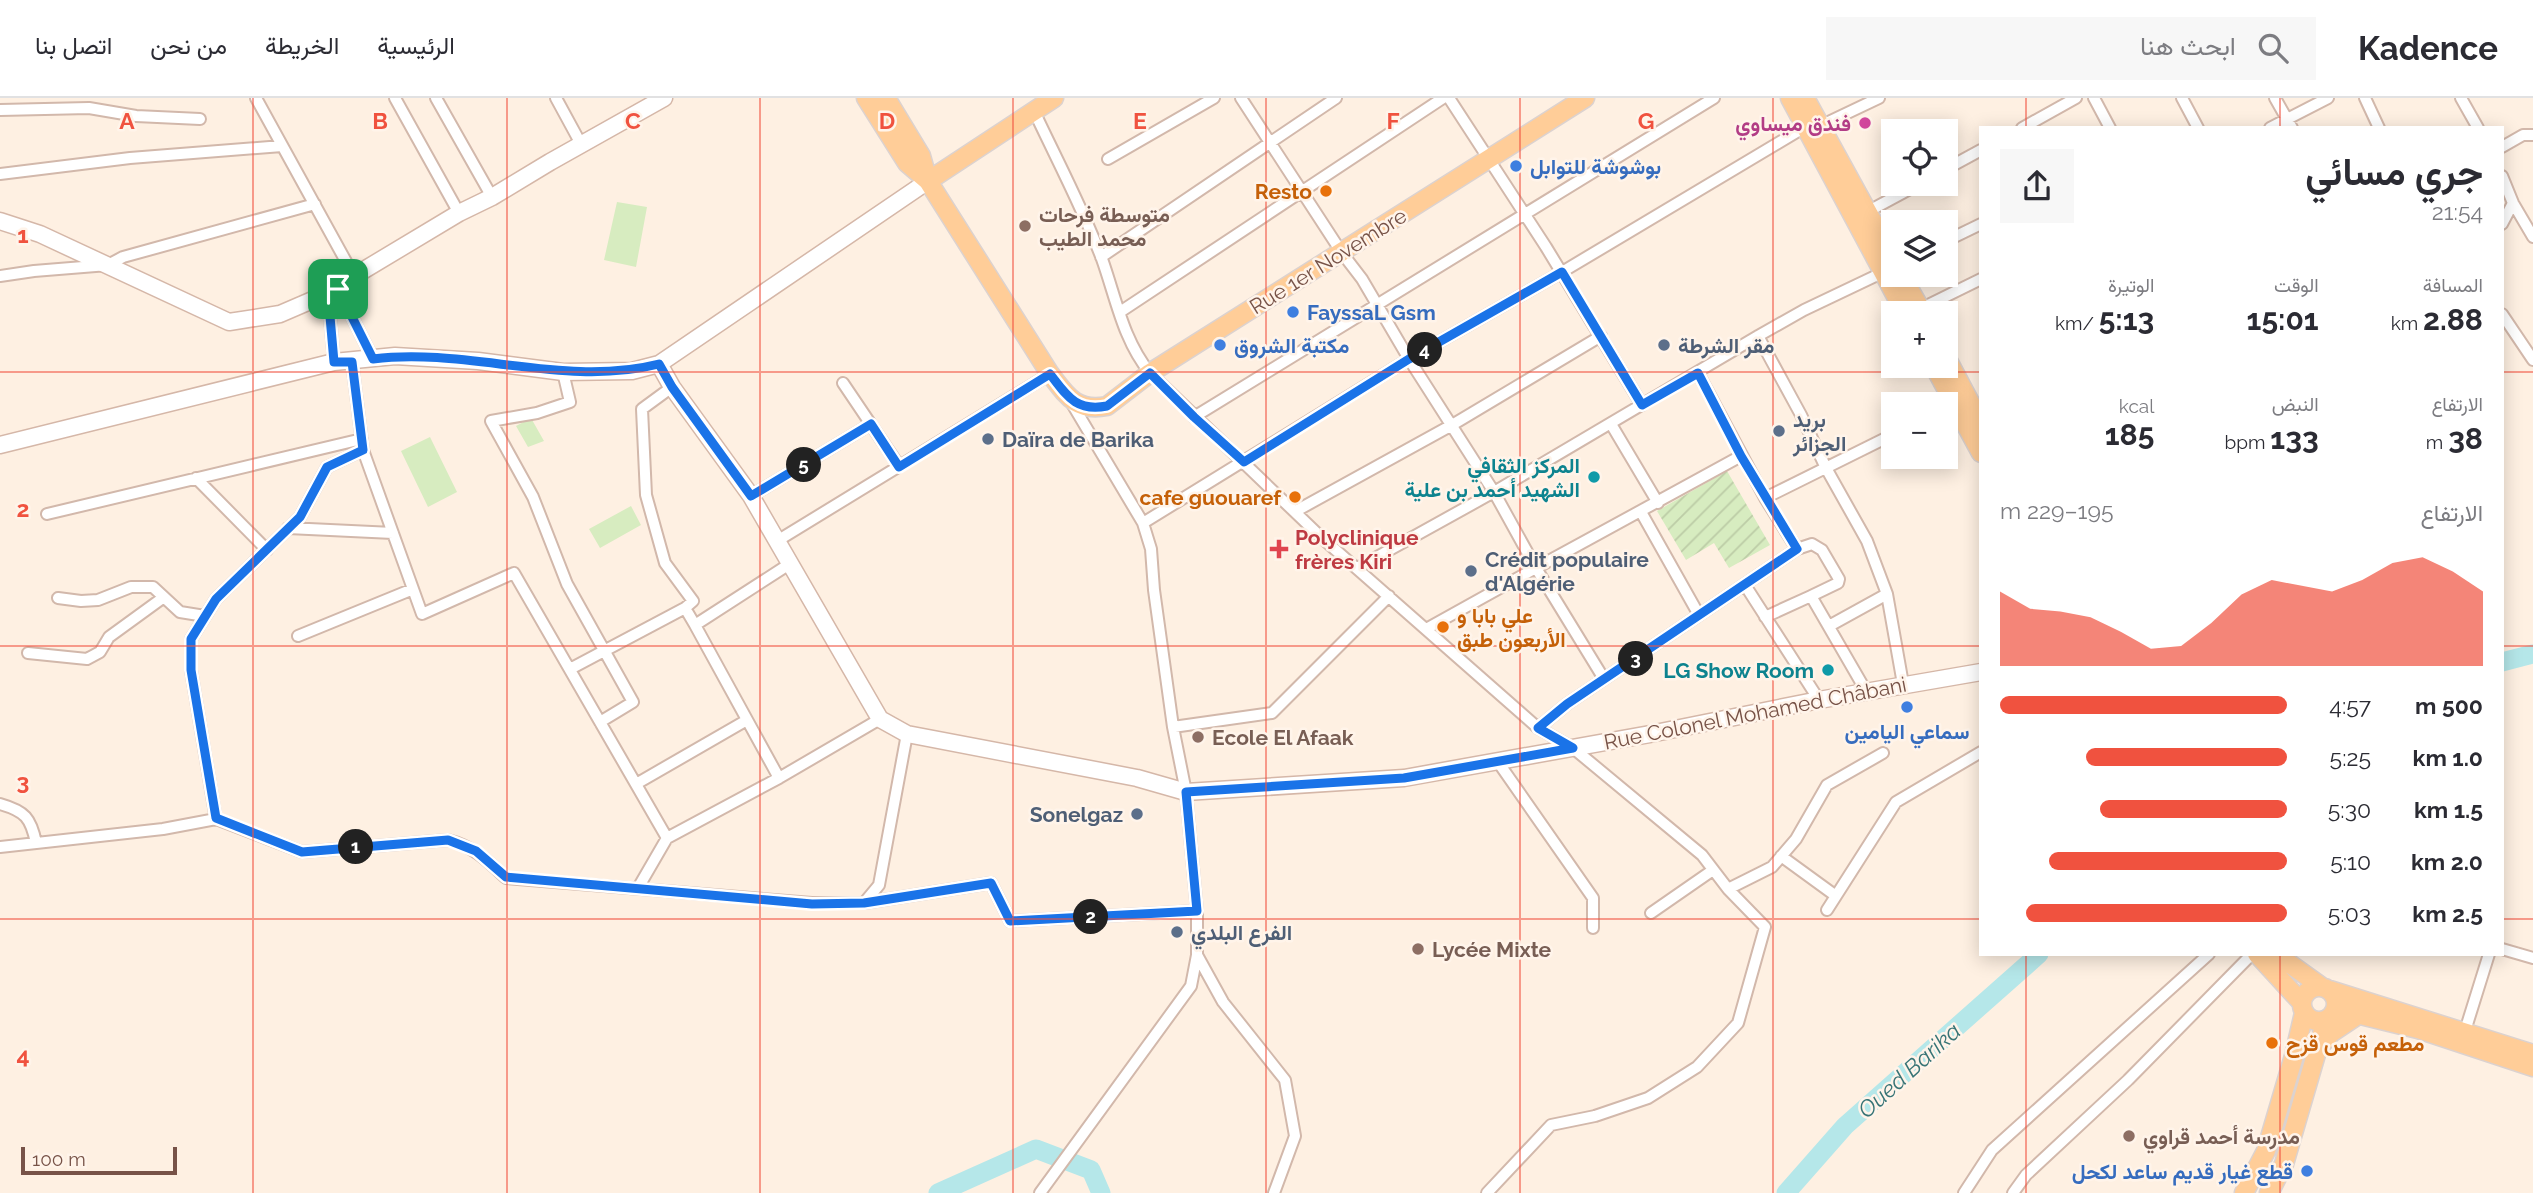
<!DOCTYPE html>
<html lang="ar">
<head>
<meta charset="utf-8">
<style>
	:root { --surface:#fff; --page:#f7f7f7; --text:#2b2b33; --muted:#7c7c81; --line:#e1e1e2; --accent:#f0523f }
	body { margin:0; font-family:Raleway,Vazirmatn,sans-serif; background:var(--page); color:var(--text); direction:rtl; height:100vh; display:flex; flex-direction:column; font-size:26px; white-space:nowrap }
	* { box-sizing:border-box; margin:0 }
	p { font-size:23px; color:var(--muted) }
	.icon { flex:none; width:38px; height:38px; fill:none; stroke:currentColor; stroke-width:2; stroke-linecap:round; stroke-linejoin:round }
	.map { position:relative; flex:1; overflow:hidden; direction:ltr }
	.panel { position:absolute; left:1979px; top:28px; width:525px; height:830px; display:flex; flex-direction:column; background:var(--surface); border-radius:0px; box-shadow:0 4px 18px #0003; direction:rtl }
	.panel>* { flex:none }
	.buttons { position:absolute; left:1881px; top:21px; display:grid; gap:14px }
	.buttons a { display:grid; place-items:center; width:77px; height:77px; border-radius:0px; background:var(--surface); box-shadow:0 4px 18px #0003; font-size:35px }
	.scale { position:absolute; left:21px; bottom:18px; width:156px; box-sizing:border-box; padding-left:7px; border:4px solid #775247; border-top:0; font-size:19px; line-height:24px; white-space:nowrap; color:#775247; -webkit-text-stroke:5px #fff4ea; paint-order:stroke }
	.pin { position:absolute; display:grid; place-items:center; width:60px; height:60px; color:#fff; margin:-30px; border-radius:14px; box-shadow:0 4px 10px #0006 }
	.km { position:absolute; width:35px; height:35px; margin:-18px; border-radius:50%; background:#222; color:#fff; font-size:19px; line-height:35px; text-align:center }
	.round { display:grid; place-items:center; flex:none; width:74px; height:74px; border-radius:0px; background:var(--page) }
	.head { display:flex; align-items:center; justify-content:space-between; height:119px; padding:0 21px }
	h1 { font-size:38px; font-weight:700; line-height:52px }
	.figures { display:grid; grid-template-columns:repeat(3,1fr); gap:10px; height:119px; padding:7px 21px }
	.figures div { display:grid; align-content:center }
	.figures b { font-size:30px; font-weight:700 }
	.figures small { font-size:19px; font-weight:400 }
	.figures p { font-size:19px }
	.chart { height:196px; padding:14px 21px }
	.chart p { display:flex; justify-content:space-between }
	.chart svg { width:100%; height:126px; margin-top:7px; fill:var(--accent); opacity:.7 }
	ul { padding:0 21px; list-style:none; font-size:23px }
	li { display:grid; grid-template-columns:112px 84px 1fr; align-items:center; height:52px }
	li i { height:18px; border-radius:9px; background:var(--accent) }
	header { display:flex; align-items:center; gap:42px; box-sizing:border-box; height:98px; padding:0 35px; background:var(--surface); border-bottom:2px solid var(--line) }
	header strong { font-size:33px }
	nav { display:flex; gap:38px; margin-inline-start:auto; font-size:24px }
	.search { width:490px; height:63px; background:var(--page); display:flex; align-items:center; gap:18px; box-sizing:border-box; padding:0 24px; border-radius:0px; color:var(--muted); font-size:26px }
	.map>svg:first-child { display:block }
</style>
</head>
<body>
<header>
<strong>Kadence</strong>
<div class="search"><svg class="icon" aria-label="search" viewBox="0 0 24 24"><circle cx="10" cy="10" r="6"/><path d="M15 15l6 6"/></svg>ابحث هنا</div>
<nav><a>الرئيسية</a><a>الخريطة</a><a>من نحن</a><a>اتصل بنا</a></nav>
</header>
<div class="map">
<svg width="2533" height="1095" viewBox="0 0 2533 1095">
	<defs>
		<pattern id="garden-furrows" width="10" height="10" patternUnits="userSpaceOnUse" patternTransform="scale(1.75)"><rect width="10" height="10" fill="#d7ecc0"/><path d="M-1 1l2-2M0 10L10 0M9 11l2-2" fill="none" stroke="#bccca6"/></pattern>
	</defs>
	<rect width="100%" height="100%" fill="#fef0e2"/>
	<!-- grass -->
	<path fill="#d7ecc0" d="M617 104 647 109 636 169 604 162Z
		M531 320 544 343 528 349 516 328Z
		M430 339 457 394 428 409 401 353Z
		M631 408 641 427 600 450 589 431Z"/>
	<!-- garden -->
	<path fill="url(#garden-furrows)" d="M1727 373 1770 447 1729 470 1714 445 1686 462 1657 413Z"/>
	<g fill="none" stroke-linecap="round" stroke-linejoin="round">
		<!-- river -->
		<path stroke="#b5e7e9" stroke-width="19" d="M2502 564 2533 556
			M938 1095 1036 1051 1091 1072 1101 1095
			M1786 1095 1845 1028 2039 856"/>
		<defs>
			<path id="street" d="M256 0 354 178
				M395 0 459 115
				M436 0 492 99
				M556 0 581 46
				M1241 0 1342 155 1362 181 1409 261 1494 394 1536 470 1741 358
				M1449 0 1546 149 1642 307
				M2094 0 2110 30
				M2182 0 2198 30
				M2275 0 2292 30
				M2365 0 2379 30
				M2461 0 2478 30
				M0 12 89 10 136 18 200 21
				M1034 13C1057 62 1083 111 1102 161 1116 200 1123 242 1150 275L1322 440 1538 630 1573 650 1702 757 1728 791 1765 829 1738 925 1697 969 1648 1000 1595 1018 1551 1027 1487 1095
				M1820 28 1879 0
				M2022 30 2076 0
				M2270 30 2328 0
				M2502 49 2523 37H2533
				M1108 61 1214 0
				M1946 71 1981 52
				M0 76 130 60 282 48
				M2502 78 2513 105 2533 139
				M1867 114 1919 86
				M2502 126 2513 105
				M1946 143 1981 126
				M1101 159 1336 0
				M0 178 34 173 108 167 123 159 315 106
				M338 191 373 261
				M328 196 334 264
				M1920 211 1981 181
				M1120 214 1443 0
				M2502 216 2533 262
				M1758 238 1801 317 1826 370 1867 443 1887 496 1903 586
				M352 264 363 352 327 369 300 419 216 501 191 541V572L216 721 302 754 448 742C473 748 488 763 506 780L812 805H864L991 785 1010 823 1197 813
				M563 274 570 304 537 315 491 323 533 399 567 486 633 604 600 624
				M1698 275 1765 400
				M843 285 899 368
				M672 289 642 311 646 397 665 465 693 503 685 510 695 527
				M1194 319 1714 0
				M1611 326 1658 405
				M363 352 422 516 514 475 667 740
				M196 380 267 452
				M751 398 871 326
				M1296 413 1452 327 1601 238
				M1641 414 1699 517
				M47 416 362 341
				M1143 425 1409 261 1562 174 1805 29
				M288 430 393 435
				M777 443 1050 276
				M1797 451 1765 400 1894 336
				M1357 470 1494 394 1758 238 1804 212 1888 172
				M1745 487 1819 602
				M58 500 81 503 98 502 131 489H153L180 514 205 518
				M1765 519 1811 498 1866 593
				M1829 528 1887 496
				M1426 531 1536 470 1604 581
				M298 538 413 491
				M28 555 87 561 100 554 109 539 164 499
				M570 571 685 510
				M1173 629 1272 615 1389 498
				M1538 630 1567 606 1797 451 1812 446 1822 452 1839 481 1838 485 1811 498
				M1498 664 1593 800V830
				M779 680 695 527 791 465
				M636 686 747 622
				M0 706C25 713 31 720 36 745
				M0 749 163 731 216 721
				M1781 758 1836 798
				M638 790 667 740 779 680 880 621
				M1728 791 1772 769 1796 741 1827 687 1883 655
				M864 805 879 787 907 636
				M1827 812 1896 704 1981 654
				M1651 815 1713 772
				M2502 851 2533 860
				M1197 857 1223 904 1285 982 1295 1038 1274 1095
				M2465 933 2489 856
				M1040 1095 1191 888 1197 857V813L1186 694 1173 629 1154 492 1151 451 1143 425 1071 304
				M1964 1095 1992 1052 2209 856
				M2013 1095 2026 1077 2128 982 2252 856"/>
			<path id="secondary" d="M0 123 40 136 229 224 280 216 338 191 354 178 459 115 492 99 550 64 664 0
				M659 266 672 289 751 398 880 621 907 636 1137 680 1186 694 1404 680 1650 636 1819 602 1981 574
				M0 347 334 264 395 258 478 263 563 274 632 273 659 266 928 83"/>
			<path id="primary" d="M866 0 907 65 928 83 1050 276C1067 298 1076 314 1107 308L1150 275 1585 0
				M886 0 921 58 928 83
				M1790 0 1905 215
				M1805 0 1894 162
				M928 83 1054 0
				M1901 177 1923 215
				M1946 259 1981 325
				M1934 268 1981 355
				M2257 856 2302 905
				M2276 856 2322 889
				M2302 906a17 17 0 1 1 34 0a17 17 0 1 1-34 0Z
				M2330 892 2533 956
				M2336 911 2418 931 2533 969
				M2320 948 2331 935 2361 915
				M2244 1095 2266 1053 2294 958 2304 915
				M2269 1095 2284 1066 2326 922"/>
		</defs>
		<!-- street casing -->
		<use href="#street" stroke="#d2b8ab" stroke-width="14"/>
		<!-- secondary casing -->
		<use href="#secondary" stroke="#d5b7a8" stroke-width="19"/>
		<!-- primary casing -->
		<use href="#primary" stroke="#dcd2cf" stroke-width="21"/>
		<!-- street -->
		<use href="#street" stroke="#fff" stroke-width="10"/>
		<!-- secondary -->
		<use href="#secondary" stroke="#fff" stroke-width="16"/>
		<!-- primary -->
		<use href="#primary" stroke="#ffcd98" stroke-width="18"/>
	</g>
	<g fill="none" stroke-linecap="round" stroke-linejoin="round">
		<defs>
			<path id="route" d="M1562 174 1642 307 1698 275 1741 358 1797 451 1567 606 1538 630 1573 650 1404 680 1186 694 1197 813 1010 823 991 785 864 805 812 806 506 779 476 753 448 742 302 754 216 720 191 572V541L216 501 300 419 327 369 363 352 352 264H334L328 196 338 191 373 261C468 249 564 290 659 266L672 289 751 398 871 326 899 369 1050 276C1067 298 1076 314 1107 308L1150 275 1194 319 1244 364 1409 261Z"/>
		</defs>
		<!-- route casing -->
		<use href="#route" stroke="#fff" stroke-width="14"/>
		<!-- route -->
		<use href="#route" stroke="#1a73e8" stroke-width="9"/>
	</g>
	<!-- grid -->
	<path fill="none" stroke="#f0523f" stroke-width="2" stroke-opacity="0.55" d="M253 0V1095M507 0V1095M760 0V1095M1013 0V1095M1266 0V1095M1520 0V1095M1773 0V1095M2026 0V30M2280 0V30M0 274H1981M2502 274H2533M0 548H1981M2502 548H2533M0 821H1981M2502 821H2533M2026 856V1095M2280 856V1095"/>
	<!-- markers -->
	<circle fill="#d1479c" stroke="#fff4ea" stroke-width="2.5" cx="1865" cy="25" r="7"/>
	<g fill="#3f7fe0" stroke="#fff4ea" stroke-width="2.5">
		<circle cx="1516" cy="68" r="7"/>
		<circle cx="1293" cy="214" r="7"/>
		<circle cx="1220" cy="247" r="7"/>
		<circle cx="1907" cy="609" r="7"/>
		<circle cx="2307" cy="1073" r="7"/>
	</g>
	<g fill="#e8710a" stroke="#fff4ea" stroke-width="2.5">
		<circle cx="1326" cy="93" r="7"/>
		<circle cx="1295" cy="399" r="7"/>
		<circle cx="1443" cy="529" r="7"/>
		<circle cx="2272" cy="945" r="7"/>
	</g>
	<g fill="#8d6e63" stroke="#fff4ea" stroke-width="2.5">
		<circle cx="1025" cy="128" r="7"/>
		<circle cx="1198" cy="639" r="7"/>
		<circle cx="1418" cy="851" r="7"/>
		<circle cx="2129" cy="1038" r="7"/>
	</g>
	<g fill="#5c6f8a" stroke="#fff4ea" stroke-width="2.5">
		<circle cx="1664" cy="247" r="7"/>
		<circle cx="1779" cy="333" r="7"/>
		<circle cx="988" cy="341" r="7"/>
		<circle cx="1471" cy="473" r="7"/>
		<circle cx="1137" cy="716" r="7"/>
		<circle cx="1177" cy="834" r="7"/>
	</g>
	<g fill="#0f9aa8" stroke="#fff4ea" stroke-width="2.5">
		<circle cx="1594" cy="379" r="7"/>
		<circle cx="1828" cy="572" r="7"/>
	</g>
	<path fill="#e0444e" stroke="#fff4ea" stroke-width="2.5" d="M1275.5 440.5h7v7h7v7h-7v7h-7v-7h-7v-7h7z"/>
	<g text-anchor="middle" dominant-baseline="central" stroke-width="5" stroke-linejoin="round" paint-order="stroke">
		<!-- hotel labels -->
		<g font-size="21" font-weight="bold" fill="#b23c85" stroke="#fff4ea" text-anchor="end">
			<text x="1851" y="25">فندق ميساوي</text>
		</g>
		<!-- shop labels -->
		<g font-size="21" font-weight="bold" fill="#366cbe" stroke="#fff4ea" text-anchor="start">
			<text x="1530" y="68">بوشوشة للتوابل</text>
			<text x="1307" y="214">FayssaL Gsm</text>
			<text x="1234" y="247">مكتبة الشروق</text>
			<text x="1907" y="633" text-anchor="middle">سماعي اليامين</text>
			<text x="2293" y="1073" text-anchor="end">قطع غيار قديم ساعد لكحل</text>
		</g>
		<!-- food labels -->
		<g font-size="21" font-weight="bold" fill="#c56008" stroke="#fff4ea" text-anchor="end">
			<text x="1312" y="93">Resto</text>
			<text x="1281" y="399">cafe guouaref</text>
			<text x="1457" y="517" text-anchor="start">علي بابا و<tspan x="1457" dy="24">الأربعون طبق</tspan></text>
			<text x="2286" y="945" text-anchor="start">مطعم قوس قزح</text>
		</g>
		<!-- education labels -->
		<g font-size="21" font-weight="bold" fill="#785e54" stroke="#fff4ea" text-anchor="start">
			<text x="1039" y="116">متوسطة فرحات<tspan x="1039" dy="24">محمد الطيب</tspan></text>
			<text x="1212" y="639">Ecole El Afaak</text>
			<text x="1432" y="851">Lycée Mixte</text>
			<text x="2143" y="1038">مدرسة أحمد قراوي</text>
		</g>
		<!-- street labels -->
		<g font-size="21" fill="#775247" stroke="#fff4ea">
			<text transform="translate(1328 163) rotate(-32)">Rue 1er Novembre</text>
			<text transform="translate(1755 615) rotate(-11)">Rue Colonel Mohamed Châbani</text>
		</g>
		<!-- service labels -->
		<g font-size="21" font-weight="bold" fill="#4e5e75" stroke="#fff4ea" text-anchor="start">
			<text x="1678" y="247">مقر الشرطة</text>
			<text x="1793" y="321">بريد<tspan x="1793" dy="24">الجزائر</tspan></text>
			<text x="1002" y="341">Daïra de Barika</text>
			<text x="1485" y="461">Crédit populaire<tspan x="1485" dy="24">d'Algérie</tspan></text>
			<text x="1123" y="716" text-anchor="end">Sonelgaz</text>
			<text x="1191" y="834">الفرع البلدي</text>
		</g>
		<!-- culture labels -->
		<g font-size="21" font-weight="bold" fill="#0d838f" stroke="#fff4ea" text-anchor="end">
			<text x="1580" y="367">المركز الثقافي<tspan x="1580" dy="24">الشهيد أحمد بن علية</tspan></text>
			<text x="1814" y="572">LG Show Room</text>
		</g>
		<!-- health labels -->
		<g font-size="21" font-weight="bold" fill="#be3a42" stroke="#fff4ea" text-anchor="start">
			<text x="1295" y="439">Polyclinique<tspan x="1295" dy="24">frères Kiri</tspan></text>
		</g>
		<!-- water labels -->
		<g font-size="23" font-style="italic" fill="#377476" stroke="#fff4ea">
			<text transform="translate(1909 972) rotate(-42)">Oued Barika</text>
		</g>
	</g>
	<g font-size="23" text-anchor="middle" font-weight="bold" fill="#f0523f" stroke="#fff4ea" stroke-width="5" stroke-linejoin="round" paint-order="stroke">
		<text x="127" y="31">A</text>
		<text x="380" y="31">B</text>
		<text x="633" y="31">C</text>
		<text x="887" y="31">D</text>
		<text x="1140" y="31">E</text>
		<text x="1393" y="31">F</text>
		<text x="1646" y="31">G</text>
		<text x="23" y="145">1</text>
		<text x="23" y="419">2</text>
		<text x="23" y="692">3</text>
		<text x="23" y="966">4</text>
	</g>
</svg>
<div class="buttons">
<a><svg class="icon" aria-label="locate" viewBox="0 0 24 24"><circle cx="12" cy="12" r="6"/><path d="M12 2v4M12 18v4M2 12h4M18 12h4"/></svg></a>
<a><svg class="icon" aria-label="layers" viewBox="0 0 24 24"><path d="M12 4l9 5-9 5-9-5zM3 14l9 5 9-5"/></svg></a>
<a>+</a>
<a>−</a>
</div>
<div class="scale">100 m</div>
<div class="pin" style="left:338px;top:191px;background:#1e9e55"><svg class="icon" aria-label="arrive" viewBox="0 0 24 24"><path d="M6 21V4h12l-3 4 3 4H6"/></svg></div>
<b class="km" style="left:356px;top:749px">1</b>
<b class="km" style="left:1091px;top:819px">2</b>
<b class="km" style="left:1636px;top:561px">3</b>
<b class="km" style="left:1425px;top:252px">4</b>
<b class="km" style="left:804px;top:367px">5</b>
<section class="panel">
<div class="head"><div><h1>جري مسائي</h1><p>21:54</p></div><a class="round"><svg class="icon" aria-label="share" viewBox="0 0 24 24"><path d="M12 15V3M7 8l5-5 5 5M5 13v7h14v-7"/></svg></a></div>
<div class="figures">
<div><p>المسافة</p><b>2.88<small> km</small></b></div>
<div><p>الوقت</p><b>15:01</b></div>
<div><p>الوتيرة</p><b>5:13<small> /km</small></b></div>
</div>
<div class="figures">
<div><p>الارتفاع</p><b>38<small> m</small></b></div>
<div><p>النبض</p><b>133<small> bpm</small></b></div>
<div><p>kcal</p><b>185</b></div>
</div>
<div class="chart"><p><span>الارتفاع</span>195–229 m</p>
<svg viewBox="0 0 160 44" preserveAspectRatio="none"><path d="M0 44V18L10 24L20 25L30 27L40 32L50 38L60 37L70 29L80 19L90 14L100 16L110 18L120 14L130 8L140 6L150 11L160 18V44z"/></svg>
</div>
<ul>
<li><b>500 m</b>4:57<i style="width:100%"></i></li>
<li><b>1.0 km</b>5:25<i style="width:70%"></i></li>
<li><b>1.5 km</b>5:30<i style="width:65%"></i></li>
<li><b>2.0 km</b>5:10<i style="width:83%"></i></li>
<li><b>2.5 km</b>5:03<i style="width:91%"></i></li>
</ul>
</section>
</div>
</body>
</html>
